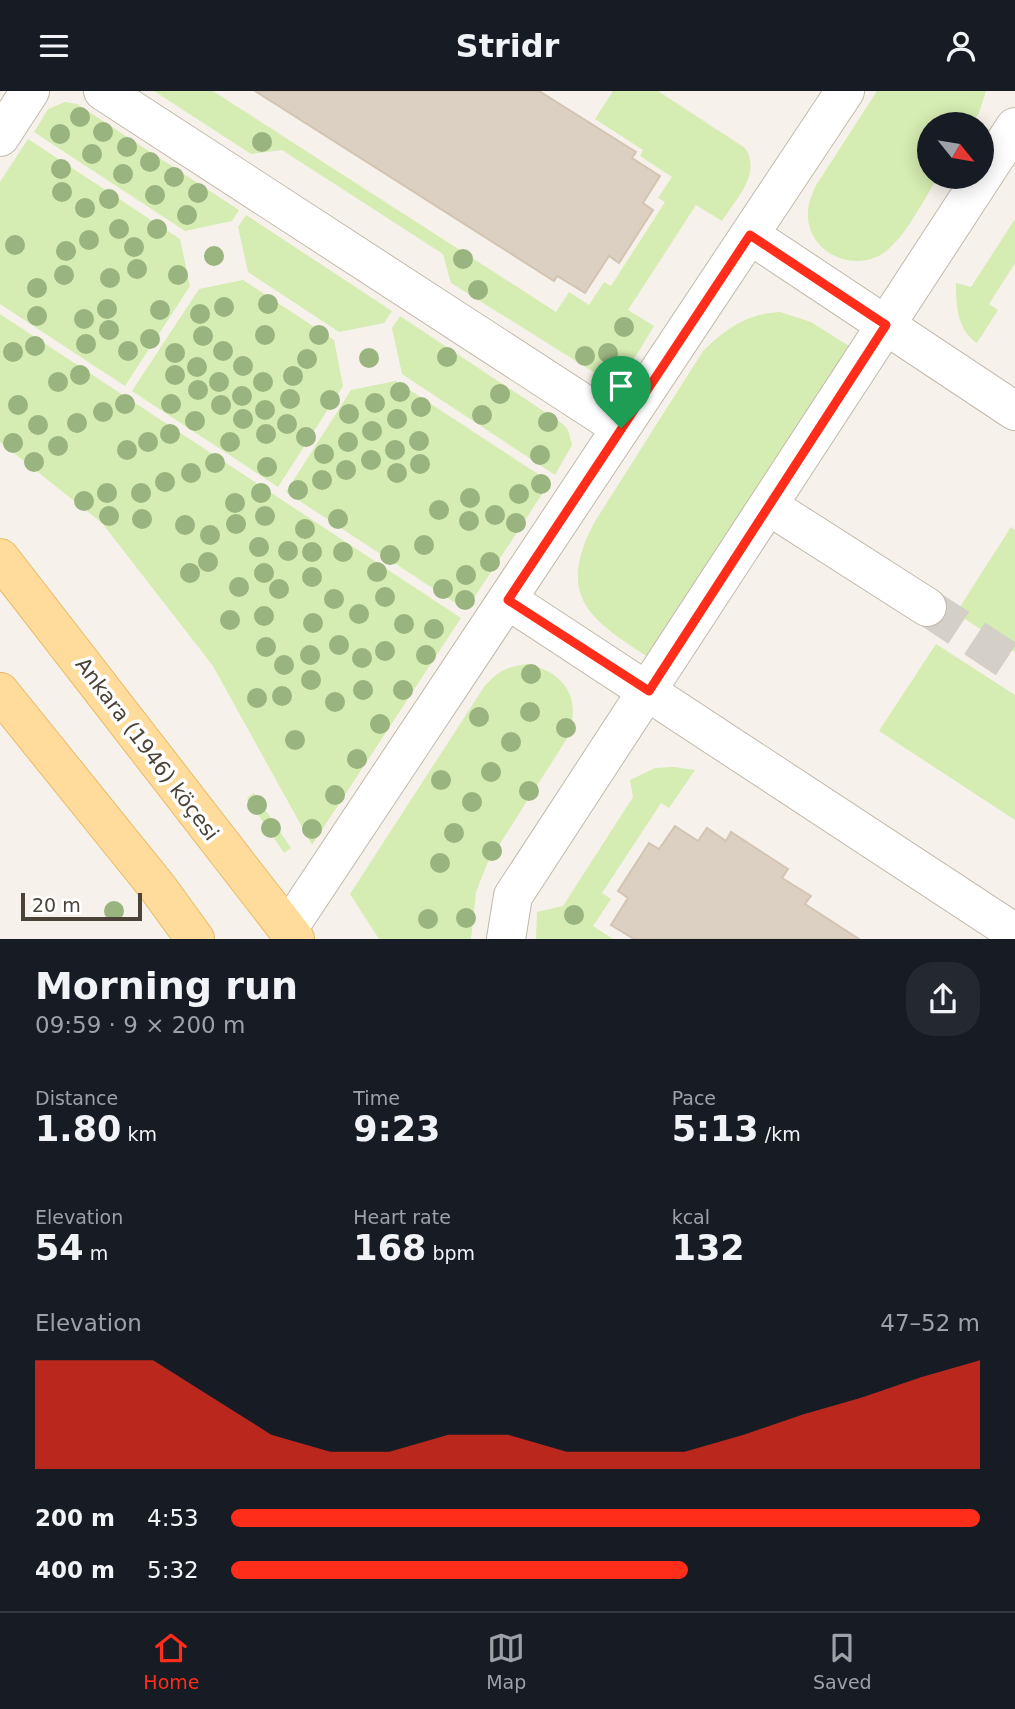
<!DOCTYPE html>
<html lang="en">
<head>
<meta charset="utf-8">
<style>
	:root { --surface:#171b24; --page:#242831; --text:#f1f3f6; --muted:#9ea1a6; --line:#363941; --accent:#ff2d19 }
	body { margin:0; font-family:"DejaVu Sans",sans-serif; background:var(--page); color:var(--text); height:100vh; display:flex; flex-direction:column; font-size:26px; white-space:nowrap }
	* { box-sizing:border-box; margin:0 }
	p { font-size:23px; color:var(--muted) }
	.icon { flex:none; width:38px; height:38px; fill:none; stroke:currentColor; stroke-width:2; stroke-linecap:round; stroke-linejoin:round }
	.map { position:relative; height:848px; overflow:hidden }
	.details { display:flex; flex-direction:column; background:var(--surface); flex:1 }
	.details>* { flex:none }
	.needle { width:46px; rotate:120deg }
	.controls { position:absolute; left:917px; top:21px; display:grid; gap:14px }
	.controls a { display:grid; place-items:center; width:77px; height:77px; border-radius:50%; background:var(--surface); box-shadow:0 4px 18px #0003; font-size:35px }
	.scale { position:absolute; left:21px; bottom:18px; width:121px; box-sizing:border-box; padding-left:7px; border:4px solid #4b4238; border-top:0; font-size:19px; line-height:24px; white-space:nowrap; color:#4b4238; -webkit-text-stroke:5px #fff; paint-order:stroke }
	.pin { position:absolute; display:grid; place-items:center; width:60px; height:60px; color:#fff; margin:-72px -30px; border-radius:50% 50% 50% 0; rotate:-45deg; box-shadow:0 0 7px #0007 }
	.pin .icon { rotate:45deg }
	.round { display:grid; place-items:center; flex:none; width:74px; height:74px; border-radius:28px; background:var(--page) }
	.head { display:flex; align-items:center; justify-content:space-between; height:119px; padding:0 35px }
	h1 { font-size:38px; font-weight:600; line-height:52px }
	.metrics { display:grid; grid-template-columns:repeat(3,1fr); gap:10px; height:119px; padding:7px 35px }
	.metrics div { display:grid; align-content:center }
	.metrics b { font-size:35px; font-weight:600 }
	.metrics small { font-size:19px; font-weight:400 }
	.metrics p { font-size:19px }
	.chart { height:196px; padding:14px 35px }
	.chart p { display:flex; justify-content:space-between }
	.chart svg { width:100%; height:126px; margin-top:7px; fill:var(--accent); opacity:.7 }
	ul { padding:0 35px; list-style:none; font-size:23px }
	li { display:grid; grid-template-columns:112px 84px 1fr; align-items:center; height:52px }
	li i { height:18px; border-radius:9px; background:var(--accent) }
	header { display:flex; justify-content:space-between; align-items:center; height:91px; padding:0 35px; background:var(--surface); font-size:32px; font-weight:600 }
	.tabs { display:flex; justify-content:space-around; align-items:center; height:98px; border-top:2px solid var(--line); background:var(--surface); font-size:19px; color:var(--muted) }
	.tabs a { display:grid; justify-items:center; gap:4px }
	.tabs .active { color:var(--accent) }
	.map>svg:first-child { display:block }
</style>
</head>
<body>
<header><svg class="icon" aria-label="menu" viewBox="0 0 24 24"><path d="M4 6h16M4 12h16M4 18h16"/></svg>Stridr<svg class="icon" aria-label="person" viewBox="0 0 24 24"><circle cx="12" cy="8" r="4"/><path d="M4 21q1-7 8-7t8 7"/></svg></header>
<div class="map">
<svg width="1015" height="848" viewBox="0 0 1015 848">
	<rect width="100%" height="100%" fill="#f6f2eb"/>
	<!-- green -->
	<path fill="#d5ecb2" d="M154 0H213L556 221 569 201 589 214 604 191 611 195 665 111 658 107 672 86 640 65 643 59 595 28 613 0H658L745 57C762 82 736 108 722 130L696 114 628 219 654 235C640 257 629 287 600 285L451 192 443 163 282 59 251 63Z
		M877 0H986L979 22 972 33H929V86H938C924 108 906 145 885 161 856 182 811 164 808 127 807 115 811 106 815 96Z
		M65 11 77 13 239 119 232 130 185 140 34 41 48 18Z
		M28 48 180 148 190 195 125 295 0 213V91Z
		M246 124 392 220 384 232 339 241 248 181 238 136Z
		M1015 128V172L989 213 998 219 977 252C957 239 956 214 956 192L971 196Z
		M243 189 334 249 343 295 278 396 132 300 199 198Z
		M780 221 811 231 849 255 648 566C589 528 556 505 594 432L703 260C727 237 746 223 780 221Z
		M0 223 461 527 312 754 213 575 102 432 0 351Z
		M400 225 563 333 568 339 572 354 555 384 402 283 392 237Z
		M396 290 550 391 466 519 286 401 351 299Z
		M1011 436 1015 439V561L956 522Z
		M936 553 1015 604V729L879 640Z
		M527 573C568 582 583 611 566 649L487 773 476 801 471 848H379L350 803 484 596C497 581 508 575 527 573Z
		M674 676 695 679 669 717 661 712 602 802 611 808 593 835 613 848H536L537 821 563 815 633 706 630 689 655 677Z
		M254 702 291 757 284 762 247 707Z"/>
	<!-- building -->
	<path fill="#dbd0c2" stroke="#d4c4b2" stroke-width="2" d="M255 0H539L636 61 632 67 660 85 643 112 653 119 619 172 609 165 585 202 557 185 554 190Z
		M675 735 698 750 707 737 726 750 731 741 788 778 782 787 811 805 805 813 859 848H634L611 834 628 807 618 800 649 752 659 758Z"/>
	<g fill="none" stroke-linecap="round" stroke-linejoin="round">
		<!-- minor-tunnel -->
		<path stroke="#d4cfc7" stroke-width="38" stroke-dasharray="38 19" stroke-linecap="butt" d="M927 516 1015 574"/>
		<defs>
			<path id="minor" d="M103 0 621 337
				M0 46 30 0
				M750 144 1015 320
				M769 415 927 516
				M508 509 1015 842
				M288 838 845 0
				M506 848 513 805 1015 36"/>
			<path id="major" d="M0 467 295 848
				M0 601 158 797 195 848"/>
		</defs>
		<!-- minor casing -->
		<use href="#minor" stroke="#c2b9ac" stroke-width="40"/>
		<!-- major casing -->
		<use href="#major" stroke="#eaba65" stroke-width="40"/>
		<!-- minor -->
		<use href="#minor" stroke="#fff" stroke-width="38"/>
		<!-- major -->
		<use href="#major" stroke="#ffdc9b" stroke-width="38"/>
	</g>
	<!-- trees -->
	<g fill="#9ab47f">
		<circle cx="80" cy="26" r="10"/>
		<circle cx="103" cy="41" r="10"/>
		<circle cx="60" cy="43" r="10"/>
		<circle cx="262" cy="51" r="10"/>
		<circle cx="127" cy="56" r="10"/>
		<circle cx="92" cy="63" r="10"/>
		<circle cx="150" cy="71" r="10"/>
		<circle cx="61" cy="78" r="10"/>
		<circle cx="123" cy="83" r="10"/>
		<circle cx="174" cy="86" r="10"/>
		<circle cx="62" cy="101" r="10"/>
		<circle cx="198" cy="102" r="10"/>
		<circle cx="155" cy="104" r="10"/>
		<circle cx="109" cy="108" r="10"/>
		<circle cx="85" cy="117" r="10"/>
		<circle cx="187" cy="124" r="10"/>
		<circle cx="119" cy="138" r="10"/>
		<circle cx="157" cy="138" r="10"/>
		<circle cx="89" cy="149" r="10"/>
		<circle cx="15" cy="154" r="10"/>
		<circle cx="134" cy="156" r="10"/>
		<circle cx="66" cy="160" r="10"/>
		<circle cx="214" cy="165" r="10"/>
		<circle cx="463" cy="168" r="10"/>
		<circle cx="137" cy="178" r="10"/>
		<circle cx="64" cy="184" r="10"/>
		<circle cx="178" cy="184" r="10"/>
		<circle cx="110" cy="187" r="10"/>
		<circle cx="37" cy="197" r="10"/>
		<circle cx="478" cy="199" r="10"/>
		<circle cx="268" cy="213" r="10"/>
		<circle cx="224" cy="216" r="10"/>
		<circle cx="107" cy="218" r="10"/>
		<circle cx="160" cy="219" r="10"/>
		<circle cx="200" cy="223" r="10"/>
		<circle cx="37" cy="225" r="10"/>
		<circle cx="84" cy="228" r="10"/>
		<circle cx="624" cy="236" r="10"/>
		<circle cx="109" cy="239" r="10"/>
		<circle cx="265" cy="244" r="10"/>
		<circle cx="319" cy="244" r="10"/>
		<circle cx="203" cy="245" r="10"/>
		<circle cx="150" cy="248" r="10"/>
		<circle cx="86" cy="253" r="10"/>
		<circle cx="35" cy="255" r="10"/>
		<circle cx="128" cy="260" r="10"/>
		<circle cx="223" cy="260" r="10"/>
		<circle cx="13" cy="261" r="10"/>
		<circle cx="175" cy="262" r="10"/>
		<circle cx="608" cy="262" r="10"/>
		<circle cx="585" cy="265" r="10"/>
		<circle cx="447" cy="266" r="10"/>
		<circle cx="369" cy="267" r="10"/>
		<circle cx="307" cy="268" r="10"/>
		<circle cx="243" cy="275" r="10"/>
		<circle cx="197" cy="276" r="10"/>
		<circle cx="80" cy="284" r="10"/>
		<circle cx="175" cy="284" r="10"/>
		<circle cx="293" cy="285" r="10"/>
		<circle cx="58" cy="291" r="10"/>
		<circle cx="219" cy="291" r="10"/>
		<circle cx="263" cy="291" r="10"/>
		<circle cx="198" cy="299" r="10"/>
		<circle cx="400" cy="301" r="10"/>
		<circle cx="500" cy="303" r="10"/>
		<circle cx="242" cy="305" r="10"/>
		<circle cx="290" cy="308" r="10"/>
		<circle cx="330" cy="309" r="10"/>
		<circle cx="375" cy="312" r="10"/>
		<circle cx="125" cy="313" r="10"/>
		<circle cx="171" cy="313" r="10"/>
		<circle cx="18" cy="314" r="10"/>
		<circle cx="221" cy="314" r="10"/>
		<circle cx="421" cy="316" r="10"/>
		<circle cx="265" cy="319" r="10"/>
		<circle cx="103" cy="321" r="10"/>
		<circle cx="349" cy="323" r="10"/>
		<circle cx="482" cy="324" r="10"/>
		<circle cx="243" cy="328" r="10"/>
		<circle cx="397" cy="328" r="10"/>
		<circle cx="195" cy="330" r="10"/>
		<circle cx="548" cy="331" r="10"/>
		<circle cx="77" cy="332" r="10"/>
		<circle cx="287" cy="333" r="10"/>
		<circle cx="38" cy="334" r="10"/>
		<circle cx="372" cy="340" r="10"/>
		<circle cx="170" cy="343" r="10"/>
		<circle cx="266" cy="343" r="10"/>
		<circle cx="306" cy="346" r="10"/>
		<circle cx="419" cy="350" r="10"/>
		<circle cx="148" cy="351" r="10"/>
		<circle cx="230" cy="351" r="10"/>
		<circle cx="348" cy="351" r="10"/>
		<circle cx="13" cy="352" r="10"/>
		<circle cx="58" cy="355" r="10"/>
		<circle cx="127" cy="359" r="10"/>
		<circle cx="395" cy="359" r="10"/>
		<circle cx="324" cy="363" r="10"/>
		<circle cx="540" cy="364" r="10"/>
		<circle cx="371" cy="369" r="10"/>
		<circle cx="34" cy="371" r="10"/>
		<circle cx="215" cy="372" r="10"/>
		<circle cx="420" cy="373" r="10"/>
		<circle cx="267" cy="376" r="10"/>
		<circle cx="346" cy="379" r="10"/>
		<circle cx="191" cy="382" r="10"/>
		<circle cx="397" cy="382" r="10"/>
		<circle cx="322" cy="389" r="10"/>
		<circle cx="165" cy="391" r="10"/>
		<circle cx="541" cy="393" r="10"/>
		<circle cx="298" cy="399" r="10"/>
		<circle cx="107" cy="402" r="10"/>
		<circle cx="141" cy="402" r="10"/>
		<circle cx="261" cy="402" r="10"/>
		<circle cx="519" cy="403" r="10"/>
		<circle cx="470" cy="407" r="10"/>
		<circle cx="84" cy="410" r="10"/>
		<circle cx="235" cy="412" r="10"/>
		<circle cx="439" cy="419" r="10"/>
		<circle cx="495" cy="424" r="10"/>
		<circle cx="109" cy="425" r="10"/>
		<circle cx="265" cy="425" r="10"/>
		<circle cx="142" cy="428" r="10"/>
		<circle cx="338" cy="428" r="10"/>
		<circle cx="469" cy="430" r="10"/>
		<circle cx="516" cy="432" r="10"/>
		<circle cx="236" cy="433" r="10"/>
		<circle cx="185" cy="434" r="10"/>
		<circle cx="305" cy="438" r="10"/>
		<circle cx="210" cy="444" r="10"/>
		<circle cx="424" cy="454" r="10"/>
		<circle cx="259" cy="456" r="10"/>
		<circle cx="288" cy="460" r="10"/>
		<circle cx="312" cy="461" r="10"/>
		<circle cx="343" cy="461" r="10"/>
		<circle cx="390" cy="464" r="10"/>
		<circle cx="208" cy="471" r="10"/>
		<circle cx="490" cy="471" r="10"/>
		<circle cx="377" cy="481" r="10"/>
		<circle cx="190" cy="482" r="10"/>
		<circle cx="264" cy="482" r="10"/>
		<circle cx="466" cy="484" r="10"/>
		<circle cx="312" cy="486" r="10"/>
		<circle cx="239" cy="496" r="10"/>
		<circle cx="279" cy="498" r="10"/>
		<circle cx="443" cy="498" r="10"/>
		<circle cx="385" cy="506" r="10"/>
		<circle cx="334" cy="508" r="10"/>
		<circle cx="465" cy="509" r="10"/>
		<circle cx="359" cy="523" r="10"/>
		<circle cx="264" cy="525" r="10"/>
		<circle cx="230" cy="529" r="10"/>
		<circle cx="313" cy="532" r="10"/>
		<circle cx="404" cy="533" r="10"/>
		<circle cx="434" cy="538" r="10"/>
		<circle cx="339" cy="554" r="10"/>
		<circle cx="266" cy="556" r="10"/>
		<circle cx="385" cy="560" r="10"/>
		<circle cx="310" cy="564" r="10"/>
		<circle cx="426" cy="564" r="10"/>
		<circle cx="362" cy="567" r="10"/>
		<circle cx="284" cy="574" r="10"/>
		<circle cx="531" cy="583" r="10"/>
		<circle cx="311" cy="589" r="10"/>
		<circle cx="363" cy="599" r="10"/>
		<circle cx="403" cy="599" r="10"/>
		<circle cx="282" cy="605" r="10"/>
		<circle cx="257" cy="607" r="10"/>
		<circle cx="335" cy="611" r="10"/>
		<circle cx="530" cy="621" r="10"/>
		<circle cx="479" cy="626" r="10"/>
		<circle cx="380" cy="633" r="10"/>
		<circle cx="566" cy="637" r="10"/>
		<circle cx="295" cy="649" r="10"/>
		<circle cx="511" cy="651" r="10"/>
		<circle cx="357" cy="668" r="10"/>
		<circle cx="491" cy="681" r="10"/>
		<circle cx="441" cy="689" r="10"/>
		<circle cx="529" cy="700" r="10"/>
		<circle cx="335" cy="704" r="10"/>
		<circle cx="472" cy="711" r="10"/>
		<circle cx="257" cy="714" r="10"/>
		<circle cx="271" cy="737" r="10"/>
		<circle cx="312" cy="738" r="10"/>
		<circle cx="454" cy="742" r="10"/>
		<circle cx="492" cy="760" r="10"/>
		<circle cx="440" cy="772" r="10"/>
		<circle cx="114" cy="820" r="10"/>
		<circle cx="574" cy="824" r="10"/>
		<circle cx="466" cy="827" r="10"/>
		<circle cx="428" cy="828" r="10"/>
	</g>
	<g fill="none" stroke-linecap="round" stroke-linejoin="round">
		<defs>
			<path id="route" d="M750 144 886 234 649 600 508 509Z"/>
		</defs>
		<!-- route casing -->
		<use href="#route" stroke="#fff" stroke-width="14"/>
		<!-- route -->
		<use href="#route" stroke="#ff2d19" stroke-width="9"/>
	</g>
	<g text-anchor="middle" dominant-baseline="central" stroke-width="7" stroke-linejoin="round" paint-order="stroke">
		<!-- street labels -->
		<g font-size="21" fill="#4b4238" stroke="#fff">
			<text transform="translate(147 658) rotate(53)">Ankara (1946) köçesi</text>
		</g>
	</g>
</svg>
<div class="controls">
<a><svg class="needle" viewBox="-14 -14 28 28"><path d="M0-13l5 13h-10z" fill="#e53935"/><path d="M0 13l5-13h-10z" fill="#9ea1a6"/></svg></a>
</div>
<div class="scale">20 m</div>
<div class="pin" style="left:621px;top:337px;background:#1e9e55"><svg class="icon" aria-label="arrive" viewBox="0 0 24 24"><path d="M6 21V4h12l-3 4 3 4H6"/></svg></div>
</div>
<section class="details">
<div class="head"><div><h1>Morning run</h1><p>09:59 · 9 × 200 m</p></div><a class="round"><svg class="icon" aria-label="share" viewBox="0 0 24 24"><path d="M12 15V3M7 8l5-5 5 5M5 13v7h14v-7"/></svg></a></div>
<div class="metrics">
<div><p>Distance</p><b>1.80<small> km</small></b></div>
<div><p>Time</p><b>9:23</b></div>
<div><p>Pace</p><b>5:13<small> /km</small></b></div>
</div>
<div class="metrics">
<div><p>Elevation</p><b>54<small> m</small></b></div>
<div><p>Heart rate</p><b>168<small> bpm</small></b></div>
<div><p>kcal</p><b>132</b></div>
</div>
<div class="chart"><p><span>Elevation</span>47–52 m</p>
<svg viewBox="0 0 160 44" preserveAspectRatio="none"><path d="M0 44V6L10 6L20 6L30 19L40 32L50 38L60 38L70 32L80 32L90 38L100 38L110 38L120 32L130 25L140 19L150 12L160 6V44z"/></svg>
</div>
<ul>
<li><b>200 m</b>4:53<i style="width:100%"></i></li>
<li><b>400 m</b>5:32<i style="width:61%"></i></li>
</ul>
</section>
<nav class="tabs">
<a class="active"><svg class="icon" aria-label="home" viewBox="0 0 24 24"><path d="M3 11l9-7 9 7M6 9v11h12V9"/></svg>Home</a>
<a><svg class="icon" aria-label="map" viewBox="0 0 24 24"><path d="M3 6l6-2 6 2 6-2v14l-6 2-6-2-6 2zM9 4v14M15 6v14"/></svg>Map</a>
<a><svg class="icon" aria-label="saved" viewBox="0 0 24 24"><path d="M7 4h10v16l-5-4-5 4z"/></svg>Saved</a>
</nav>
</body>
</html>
